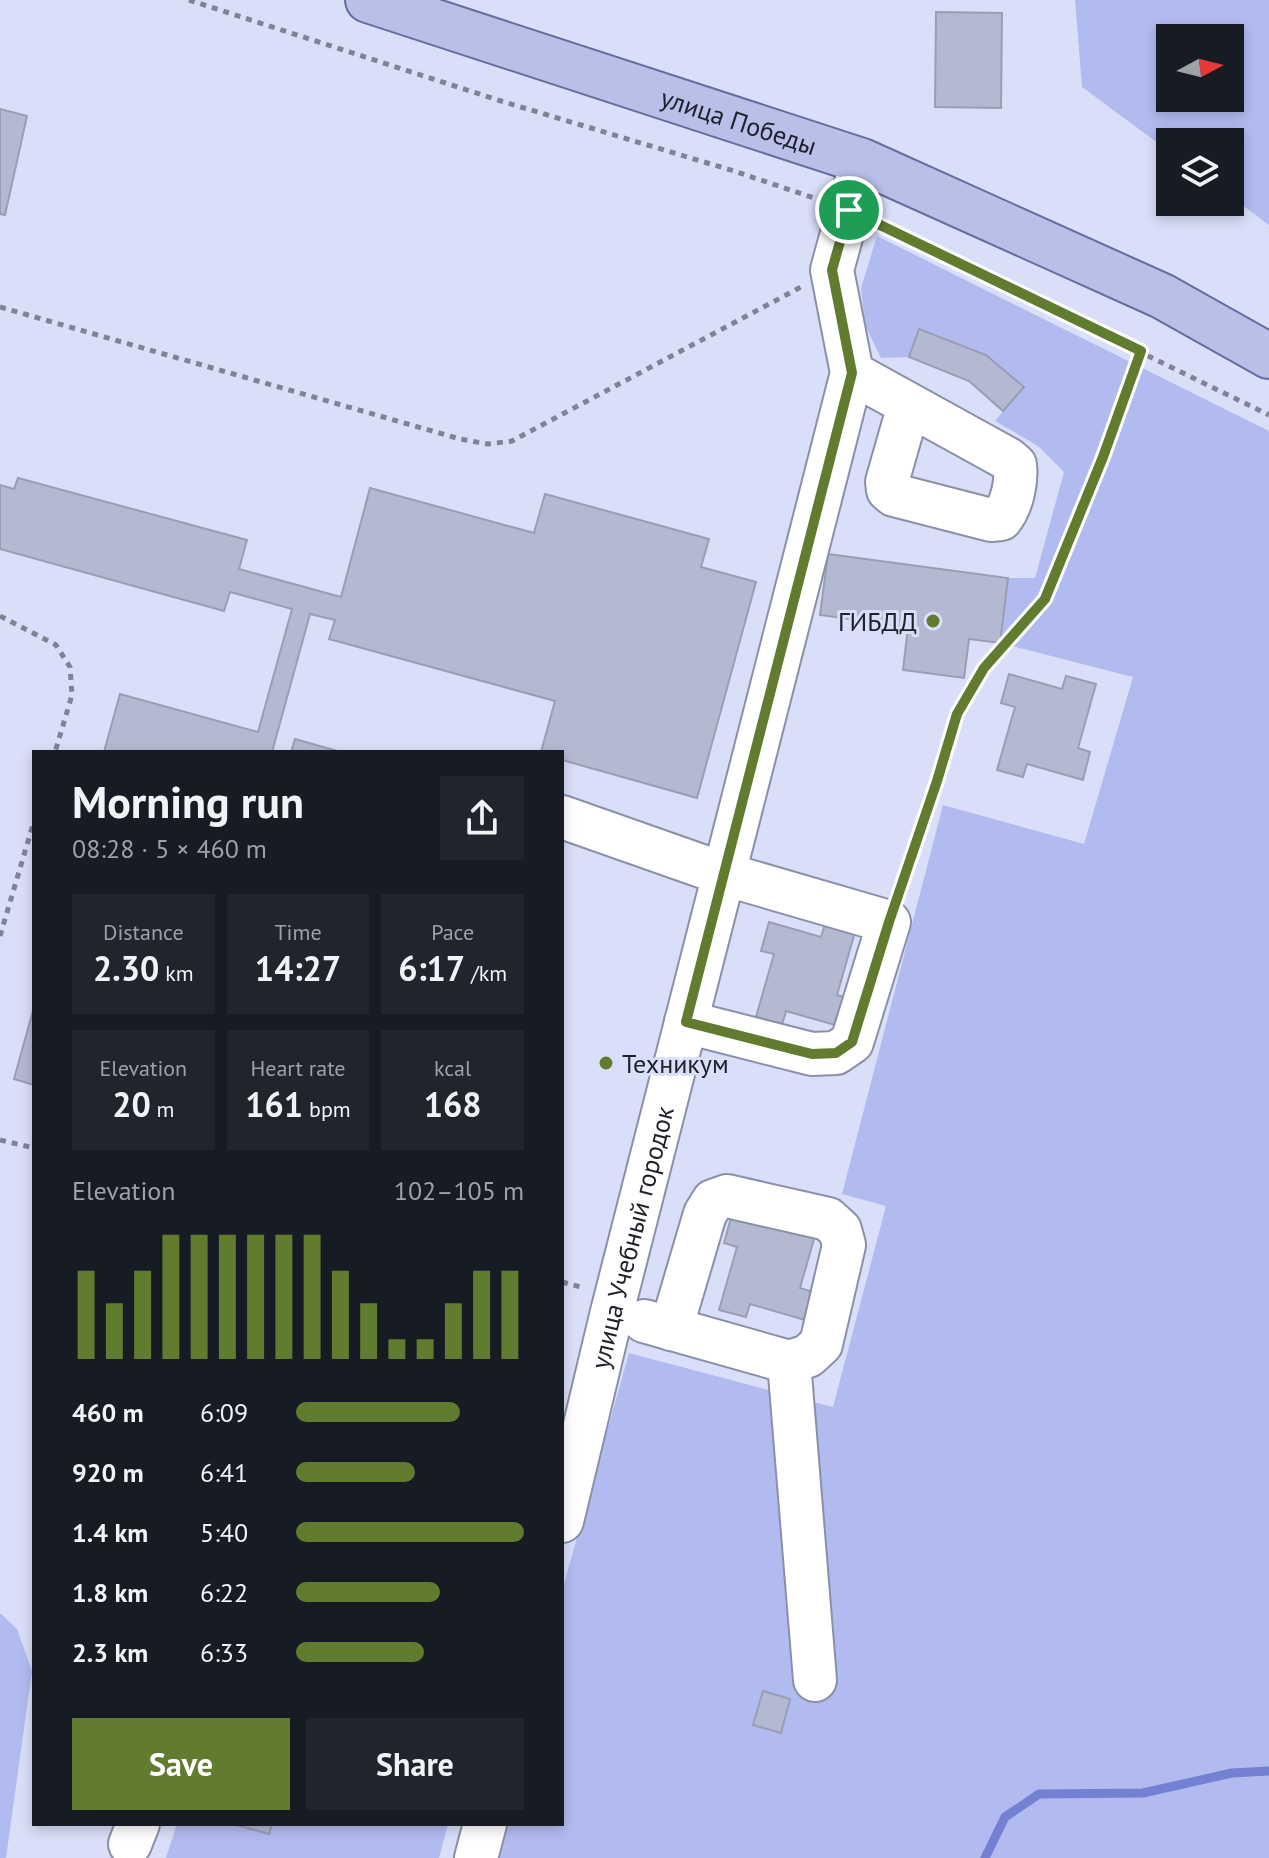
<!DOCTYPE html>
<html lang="en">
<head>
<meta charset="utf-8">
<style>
	:root { --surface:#171b24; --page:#20242c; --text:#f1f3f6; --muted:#9ea1a6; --accent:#617b2f }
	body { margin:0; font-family:"PT Sans",sans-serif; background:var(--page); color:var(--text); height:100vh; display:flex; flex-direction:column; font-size:30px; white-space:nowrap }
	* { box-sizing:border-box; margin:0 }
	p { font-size:26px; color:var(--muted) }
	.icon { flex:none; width:44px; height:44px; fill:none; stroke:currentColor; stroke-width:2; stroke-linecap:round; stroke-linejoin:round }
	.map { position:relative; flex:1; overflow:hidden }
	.panel { position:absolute; left:32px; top:750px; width:532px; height:1076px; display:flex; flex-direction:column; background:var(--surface); border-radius:0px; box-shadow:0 4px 12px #0003 }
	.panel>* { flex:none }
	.needle { width:52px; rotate:83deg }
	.fabs { position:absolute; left:1156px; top:24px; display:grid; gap:16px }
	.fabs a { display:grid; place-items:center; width:88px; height:88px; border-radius:0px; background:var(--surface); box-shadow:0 4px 12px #0003; font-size:40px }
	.pin { position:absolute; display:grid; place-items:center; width:68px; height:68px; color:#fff; margin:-34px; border:4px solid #fff; border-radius:50%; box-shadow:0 2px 8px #0007 }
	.round { display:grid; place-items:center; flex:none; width:84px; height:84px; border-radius:0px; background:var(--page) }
	.head { display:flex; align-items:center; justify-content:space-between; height:136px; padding:0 40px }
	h1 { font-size:44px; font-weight:800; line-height:60px }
	.stats { display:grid; grid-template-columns:repeat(3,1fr); gap:12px; height:136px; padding:8px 40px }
	.stats div { display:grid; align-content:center; border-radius:0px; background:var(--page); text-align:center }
	.stats b { font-size:34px; font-weight:800 }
	.stats small { font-size:22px; font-weight:400 }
	.stats p { font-size:22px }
	.chart { height:224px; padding:16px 40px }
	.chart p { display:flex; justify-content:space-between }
	.chart svg { width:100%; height:144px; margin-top:8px; stroke:var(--accent); stroke-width:6 }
	.action { display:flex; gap:16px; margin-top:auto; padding:16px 40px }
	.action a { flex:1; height:92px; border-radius:0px; background:var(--accent); color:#fff; font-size:32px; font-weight:800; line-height:92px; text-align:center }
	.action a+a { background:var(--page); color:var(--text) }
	ul { padding:0 40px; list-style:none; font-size:26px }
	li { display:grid; grid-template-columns:128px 96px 1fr; align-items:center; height:60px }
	li i { height:20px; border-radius:10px; background:var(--accent) }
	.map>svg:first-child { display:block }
</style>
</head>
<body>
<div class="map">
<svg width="1269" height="1858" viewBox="0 0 1269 1858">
	<rect width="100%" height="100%" fill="#dadff9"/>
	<!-- green -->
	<path fill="#b1bbf0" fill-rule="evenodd" d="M1075 0H1269V225L1230 196V142H1170V152L1082 87ZM1230 38V98H1170V38Z
		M877 236 1269 431V1858H487L497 1824H562V1591L629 1353 833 1407 886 1206 842 1194 943 805 1084 844 1133 677 1000 643 1008 578H1035L1064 472 1038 446 995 421 1023 387 986 355 920 329 909 357 881 358 865 325 861 288Z
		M0 1613 17 1629 32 1671 6 1858H0Z
		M177 1824H233L269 1834 272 1824H448L439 1858H166Z"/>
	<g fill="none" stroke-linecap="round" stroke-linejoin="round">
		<!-- stream -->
		<path stroke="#7481d2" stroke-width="9" d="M985 1858 1005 1817 1039 1794 1143 1793 1232 1773 1269 1771"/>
	</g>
	<!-- building -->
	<path fill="#b4b9d2" stroke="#989eb6" stroke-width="2" d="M936 12 1002 13 1001 108 935 107Z
		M0 109 27 116 5 215 0 214Z
		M919 329 986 355 1024 387 1003 411 969 381 909 357Z
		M18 478 247 540 239 569 341 597 370 488 534 533 545 494 709 539 701 567 756 582 697 798 562 760V752H541L555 701 329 639 335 620 310 614 272 752H104L120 694 258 732 292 609 230 592 224 611 0 549V485L14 489Z
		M828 554 1008 578 1000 643 969 639 964 678 903 670 908 627 820 615Z
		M1009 674 1062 689 1066 676 1096 684 1078 748 1090 752 1083 780 1027 764 1023 777 997 770 1015 707 1001 703Z
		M295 739 341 752H291Z
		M769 922 821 937 825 924 855 932 837 995 850 999 842 1027 786 1011 782 1025 756 1017 774 954 761 951Z
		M34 1007V1085L14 1079Z
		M732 1214 818 1225 800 1288 813 1292 805 1320 750 1304 746 1317 719 1310 737 1247 724 1243Z
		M763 1691 790 1699 781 1733 753 1725Z
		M233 1824H272L269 1834Z"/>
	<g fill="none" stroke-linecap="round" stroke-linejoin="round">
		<defs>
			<g id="minor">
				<path d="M852 373 1008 459 1015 465C1017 482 1012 505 1001 519L991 520 894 495 888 490 887 482 909 405"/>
				<path d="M562 817 724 874 889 922 852 1042 836 1053 812 1054 686 1022"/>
				<path d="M644 1321 789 1362"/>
				<path d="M671 1329 705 1214 713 1201 727 1196 828 1219 840 1230 844 1245 821 1344 808 1356 789 1362 815 1680"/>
				<path id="s1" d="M562 1521 612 1312 852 373 832 270 862 161"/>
				<path d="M130 1844 138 1824"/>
				<path d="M476 1858 485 1824"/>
			</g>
			<g id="major">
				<path id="s2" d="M368 0 862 161 1162 296 1269 356"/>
			</g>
		</defs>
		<!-- minor casing -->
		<use href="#minor" stroke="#8b90a8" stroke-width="46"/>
		<!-- major casing -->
		<use href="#major" stroke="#646d9b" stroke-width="48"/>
		<!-- path -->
		<path stroke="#7f8395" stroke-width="5" stroke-dasharray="6 6" stroke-linecap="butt" d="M189 0 501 101 734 171 817 199
			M878 224 1269 415
			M0 307 460 439 488 444 512 441 801 287
			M0 616 56 645 70 667 72 695 55 752
			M899 891 937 781 957 714 984 668 1045 599 1103 457 1141 351
			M0 936 34 821
			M0 1140 34 1148
			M562 1282 581 1287"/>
		<!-- minor -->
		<use href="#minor" stroke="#fff" stroke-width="42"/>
		<!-- major -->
		<use href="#major" stroke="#b8bfe8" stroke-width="44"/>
	</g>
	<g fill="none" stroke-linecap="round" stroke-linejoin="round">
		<defs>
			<path id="route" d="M849 210 1141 351 1103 457 1045 599 984 668 957 714 937 781 889 922 852 1042 836 1053 812 1054 686 1022 852 373 832 270Z"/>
		</defs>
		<!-- route casing -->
		<use href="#route" stroke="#fff" stroke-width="16"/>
		<!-- route -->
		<use href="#route" stroke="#617b2f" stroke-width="10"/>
	</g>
	<!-- markers -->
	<g fill="#617b2f" stroke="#dadff9" stroke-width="3">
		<circle cx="933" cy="621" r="8"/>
		<circle cx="606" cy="1063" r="8"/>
	</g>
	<g text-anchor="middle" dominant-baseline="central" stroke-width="6" stroke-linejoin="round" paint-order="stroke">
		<!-- street labels -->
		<g font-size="26" fill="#20222b" stroke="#dadff9">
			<text stroke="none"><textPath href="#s2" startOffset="390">улица Победы</textPath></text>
			<text stroke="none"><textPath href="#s1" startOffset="292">улица Учебный городок</textPath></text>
		</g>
		<!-- poi labels -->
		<g font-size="26" fill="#20222b" stroke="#dadff9" text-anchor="end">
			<text x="917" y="621">ГИБДД</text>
			<text x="622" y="1063" text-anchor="start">Техникум</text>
		</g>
	</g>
</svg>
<div class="fabs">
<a><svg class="needle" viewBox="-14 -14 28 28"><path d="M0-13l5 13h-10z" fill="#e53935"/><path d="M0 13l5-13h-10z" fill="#9ea1a6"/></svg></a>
<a><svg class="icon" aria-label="layers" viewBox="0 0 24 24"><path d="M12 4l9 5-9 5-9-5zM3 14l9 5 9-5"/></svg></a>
</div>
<div class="pin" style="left:849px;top:210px;background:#1e9e55"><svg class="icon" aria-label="arrive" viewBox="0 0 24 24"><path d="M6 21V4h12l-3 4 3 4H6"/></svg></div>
<section class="panel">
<div class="head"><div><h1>Morning run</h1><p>08:28 · 5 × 460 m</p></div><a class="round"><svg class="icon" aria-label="share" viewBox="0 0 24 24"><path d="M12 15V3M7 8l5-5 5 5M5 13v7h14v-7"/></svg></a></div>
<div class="stats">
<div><p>Distance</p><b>2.30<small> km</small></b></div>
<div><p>Time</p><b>14:27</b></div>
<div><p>Pace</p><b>6:17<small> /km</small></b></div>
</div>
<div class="stats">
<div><p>Elevation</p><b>20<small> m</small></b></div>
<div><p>Heart rate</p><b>161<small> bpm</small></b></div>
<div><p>kcal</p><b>168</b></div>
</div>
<div class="chart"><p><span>Elevation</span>102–105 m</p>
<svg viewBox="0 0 160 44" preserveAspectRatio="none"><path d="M5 44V17M15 44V27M25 44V17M35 44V6M45 44V6M55 44V6M65 44V6M75 44V6M85 44V6M95 44V17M105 44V27M115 44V38M125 44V38M135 44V27M145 44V17M155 44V17"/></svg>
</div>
<ul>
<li><b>460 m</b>6:09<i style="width:72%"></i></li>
<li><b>920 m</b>6:41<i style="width:52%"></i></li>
<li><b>1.4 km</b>5:40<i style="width:100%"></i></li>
<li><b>1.8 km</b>6:22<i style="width:63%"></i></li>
<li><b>2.3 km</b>6:33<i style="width:56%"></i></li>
</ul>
<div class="action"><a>Save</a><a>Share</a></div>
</section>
</div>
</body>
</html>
